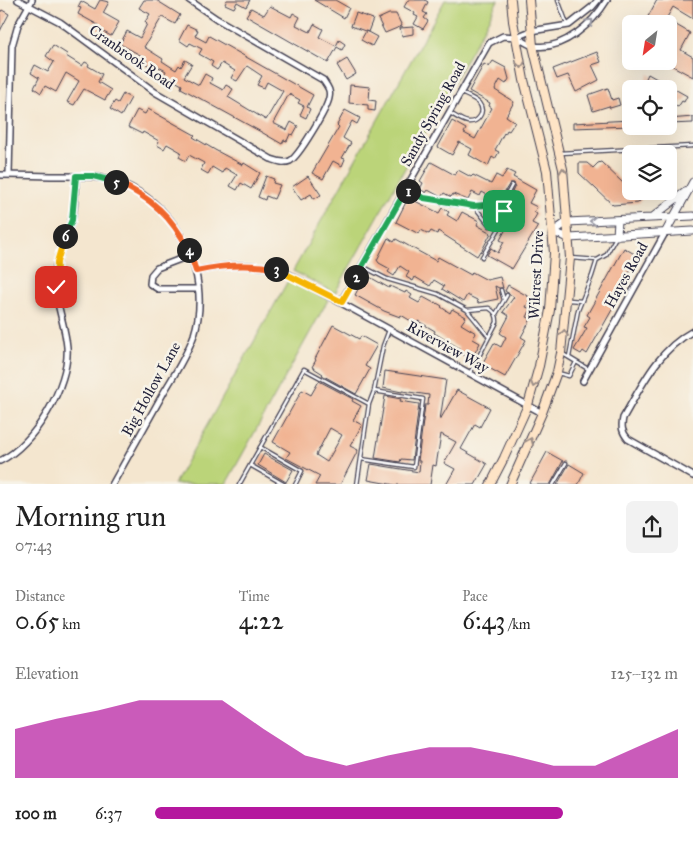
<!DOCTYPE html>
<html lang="en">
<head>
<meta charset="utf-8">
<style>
	:root { --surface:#fff; --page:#f2f2f2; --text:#222; --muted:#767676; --accent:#b5179e }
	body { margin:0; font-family:"IM FELL Great Primer",serif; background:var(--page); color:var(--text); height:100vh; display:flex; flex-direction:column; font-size:19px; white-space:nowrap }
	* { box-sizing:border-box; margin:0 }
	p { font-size:16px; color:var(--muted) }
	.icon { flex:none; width:28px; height:28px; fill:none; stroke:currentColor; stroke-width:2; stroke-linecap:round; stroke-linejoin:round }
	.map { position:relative; height:484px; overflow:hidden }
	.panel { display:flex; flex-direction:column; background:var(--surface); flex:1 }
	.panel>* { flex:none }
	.needle { width:32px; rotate:210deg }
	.tools { position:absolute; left:622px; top:15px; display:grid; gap:10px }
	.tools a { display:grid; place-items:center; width:55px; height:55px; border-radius:8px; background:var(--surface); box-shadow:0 5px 20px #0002; font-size:25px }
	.pin { position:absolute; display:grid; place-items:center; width:42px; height:42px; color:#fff; margin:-21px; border-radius:10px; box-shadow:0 2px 8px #0006 }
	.km { position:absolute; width:25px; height:25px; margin:-12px; border-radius:50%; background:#222; color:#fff; font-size:14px; line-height:25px; text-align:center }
	.round { display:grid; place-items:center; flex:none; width:52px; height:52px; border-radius:8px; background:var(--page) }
	.head { display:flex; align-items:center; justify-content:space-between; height:85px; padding:0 15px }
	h1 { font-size:28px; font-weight:600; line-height:38px }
	.metrics { display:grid; grid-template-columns:repeat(3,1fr); gap:8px; height:85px; padding:5px 15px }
	.metrics div { display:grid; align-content:center }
	.metrics b { font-size:25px; font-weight:600 }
	.metrics small { font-size:14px; font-weight:400 }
	.metrics p { font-size:14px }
	.chart { height:140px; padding:10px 15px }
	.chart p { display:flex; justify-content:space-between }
	.chart svg { width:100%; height:90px; margin-top:5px; fill:var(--accent); opacity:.7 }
	ul { padding:0 15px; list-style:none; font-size:16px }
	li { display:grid; grid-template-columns:80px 60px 1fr; align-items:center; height:38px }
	li i { height:12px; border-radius:6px; background:var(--accent) }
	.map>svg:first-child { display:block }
</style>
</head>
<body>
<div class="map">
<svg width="693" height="485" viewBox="0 0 693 485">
	<rect width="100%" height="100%" fill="#f7f3e8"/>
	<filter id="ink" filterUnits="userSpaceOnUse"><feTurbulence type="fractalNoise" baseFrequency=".02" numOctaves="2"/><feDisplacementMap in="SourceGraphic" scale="10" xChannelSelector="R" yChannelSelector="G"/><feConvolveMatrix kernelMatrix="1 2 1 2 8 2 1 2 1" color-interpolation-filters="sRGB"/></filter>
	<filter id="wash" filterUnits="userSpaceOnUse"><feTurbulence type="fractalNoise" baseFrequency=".0096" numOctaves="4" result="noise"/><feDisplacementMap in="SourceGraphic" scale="20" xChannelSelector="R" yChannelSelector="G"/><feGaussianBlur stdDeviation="1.12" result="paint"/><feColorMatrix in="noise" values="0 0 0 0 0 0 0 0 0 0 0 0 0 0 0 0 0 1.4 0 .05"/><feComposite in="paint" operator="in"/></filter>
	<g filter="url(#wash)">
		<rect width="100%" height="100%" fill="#f4e6cf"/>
		<!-- green -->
		<path fill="#bbd479" stroke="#6e7b5a" d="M445 0H498L485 26 335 293 293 271Z
			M289 279 328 300 226 484H174Z"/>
		<g id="blocks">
			<!-- building -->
			<path fill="#f1b392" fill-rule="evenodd" d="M100 0 109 2 103 13 119 22 111 36 96 28 98 25 78 14 81 8 78 7 81 1 95 9Z
				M144 0H156L180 15 175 24 162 17 144 47 163 59 162 61 176 70 179 65 181 67 185 60 192 64 184 77 199 85 205 74 212 78 210 83 223 90 226 85 233 89 228 97 266 120 283 91 267 82 264 88 257 85 262 76 247 66 237 81 231 78 235 71 222 63 217 70 211 66 213 62 199 54 202 49 190 43 188 46 179 40 187 25 198 30 195 36 206 42 209 36 313 95 307 107 310 109 306 118 300 115 304 106 298 103 300 100 289 94 273 123 287 130 291 122 298 126 293 135 290 134 287 141 284 140 282 144 263 133 181 88 182 85 164 75 166 71 155 65 153 68 146 64 147 61 142 56 120 44 127 31 140 38 147 24 145 22 150 14 139 8Z
				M227 0H250L246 7 237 2 234 8 225 4Z
				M314 0H335L349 8 344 18Z
				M408 0H425L428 2 423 12 427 14 424 18 428 21 423 29 414 24 418 17 414 15 415 13 404 7Z
				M657 0H693V19L673 7 666 19 690 33 681 50 693 57V77L669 64V24H644Z
				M270 6 291 17 293 13 300 17 296 25 310 32 314 24 323 29 319 37 336 46 339 40 345 44 342 50 337 47 328 63 246 16 251 8 264 15Z
				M2 10 9 14 0 31V13Z
				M356 13 373 19 368 32 351 26Z
				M389 14H396L402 26 385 33 378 19Z
				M413 27V34L402 36 400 28Z
				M366 31 377 37 372 46 361 40Z
				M53 45 67 54 66 56 82 66 85 62 89 64 88 66 102 74 98 82 111 90 105 100 84 89 74 105 67 102 79 81 66 73 56 92 45 86 41 93 34 88 39 78 31 73 35 65 48 72 54 62 46 56Z
				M597 52 601 62 592 65 599 80 576 92 568 75 557 79 553 69Z
				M347 59 356 74 346 80 337 65Z
				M493 61 506 68 509 79 506 84 500 80 495 90 514 102 506 116 515 122 509 131 507 130 505 134 504 133 495 150 499 152 495 159 492 157 488 166 469 155 472 149 459 142 452 155 438 147 452 121 466 129 464 133 475 139 492 108 489 106 490 103 469 91 484 64 489 67Z
				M648 74 687 96 684 102 682 101 678 107 669 102V89H649L643 85Z
				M350 85 370 87 369 100 376 101 375 111 368 110V105L349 103Z
				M608 88 612 100 618 98 620 105 610 108 609 106 593 111 588 95Z
				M123 94 131 98 121 116 110 109 115 101 118 103Z
				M148 109 195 135 193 137 215 150 243 165 244 163 260 173 251 189 241 183 237 190 230 186 237 175 225 168 222 173 212 167 208 174 201 170 204 163 189 155 186 161 179 157 181 152 167 144 164 149 157 145 159 141 143 132 142 134 128 127 137 110 145 114Z
				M345 110 360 118 357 124 352 121 343 138 351 143 342 158 345 159 342 166 333 161 323 179 312 173 339 127 337 125Z
				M693 117V123L669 124V119Z
				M631 120V126L573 128V123Z
				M431 162 455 175 458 170 471 177 473 175 491 184 496 175 502 178 507 170 515 174 513 177 536 190 529 203 537 207 534 212 537 214 532 223 538 226 512 269 487 255 491 248 498 253 504 242 500 240 515 212 510 209 518 195 512 192 515 186 514 183H510L500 199 492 194 491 197 482 192 480 196 472 192 468 200 453 194 451 197 444 193 441 197 428 190 426 193 420 189 423 183 420 181Z
				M601 162 623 183H627L631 178V191H649L638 203 613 205 579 173V163H587L593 168 598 163Z
				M266 176 274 179 273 183 280 185 274 199 266 196 265 200 258 197Z
				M308 176 321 195 314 199 311 194 301 200 292 187Z
				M407 200 412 203 413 200 439 213 442 208 449 212 447 215 457 221 462 212 479 221 477 225 491 233 481 252 480 251 477 256 438 231 437 234 431 231 429 234 421 230 419 234 396 222Z
				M388 238 394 242 396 239 436 261 438 257 471 275 472 272 487 280 500 277 503 288H499L495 286 498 299 478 303 477 300 467 295 463 302 442 289 444 286 434 280 430 286 415 277 413 281 406 277 409 272 400 266 394 276 388 272 390 269 379 263 377 260Z
				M624 248 638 256 627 276 630 278 587 354 583 351 581 354 574 350 587 328 584 327 590 317 587 315Z
				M365 276 368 278V276L389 288 390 286 394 288 405 293 406 291 412 295 410 298 419 303 423 297 434 303 435 302 442 306 441 307 450 313 452 309 466 317 461 324 476 333 473 339 480 343 471 360 458 351 459 348 434 333 435 331 418 321 416 324 401 315 400 317 384 311 355 295Z
				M508 285 531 298 526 307 531 309 527 317 531 319 521 337 526 340 505 377 482 364 494 343 501 347 506 337 500 333 509 316 503 312 514 297 505 291Z
				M333 325 359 339 361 336 377 345 365 366 370 369 356 394 322 375 323 374 312 367 316 360 315 359Z
				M385 371 446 380 440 420 457 390 490 408 480 427 475 424 461 449 487 464 475 485H446L455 469 444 463 456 442 441 434 436 466 433 465 430 485H395L368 480 371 464 419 472 420 461H418L425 405H428L429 395 402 391V392L383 388Z
				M319 381 353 399 352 401 361 406 353 420 362 425 350 446 358 450 340 485H315L320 476 286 458 290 452 273 442 302 390 311 395ZM330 428 342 435 327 462 316 455Z
				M385 396 401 399 400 401 419 404 412 460 401 459 400 462 375 458Z
				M547 452 563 461 550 485H529Z
				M264 454 293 470 286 482 258 465Z
				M569 464 584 473 578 485H557Z"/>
		</g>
	</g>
	<g filter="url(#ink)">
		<use href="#blocks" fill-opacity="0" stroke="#423f51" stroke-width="1"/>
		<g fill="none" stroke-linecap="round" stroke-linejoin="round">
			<defs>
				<path id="service" d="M558 0 567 24
					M450 113C455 116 462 121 468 122 478 123 486 112 479 103 474 98 467 96 461 93
					M560 153 693 146
					M405 190C424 200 456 207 477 206 484 206 494 201 500 206 505 209 506 214 505 219L482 257
					M501 206 512 185
					M475 207 490 226 500 225
					M571 258 597 260 606 255 616 237
					M362 266 387 279 438 294 467 310 489 308C495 312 497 315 497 322L470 373
					M501 290 504 300
					M569 300 582 301
					M467 310 489 337
					M496 314 507 295
					M563 354 588 369
					M569 357 578 310 592 276 597 260
					M558 373 569 376 576 362
					M260 447 302 471 295 485
					M361 459 414 467 423 399 374 391
					M250 465 285 485
					M239 485 304 369 369 404
					M357 485 369 404 374 391 383 346 389 330
					M553 485 566 463"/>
				<path id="minor" d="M18 0 60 22 155 92 271 159C277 161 283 164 290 161 299 156 327 109 329 98 331 90 327 86 323 80L217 19 189 0
					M598 0 592 7 569 25 531 31 516 37C521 39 528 45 534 46 563 51 593 23 607 0
					M0 175C21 175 43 176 64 176 80 176 94 176 109 179 174 196 214 273 194 335 187 355 175 374 164 392 147 423 129 454 112 485
					M9 175 12 46 18 25 32 0
					M191 255 157 268 151 275 150 284 158 289H198
					M196 271C228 264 249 263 281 270L542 413
					M341 302 489 43 503 36 516 37
					M693 331C658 350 642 385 623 418 621 427 622 432 628 439L693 476
					M583 381 665 233
					M0 461C34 445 70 385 67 347 65 323 53 297 55 272 58 254 65 239 71 222 76 208 75 191 76 176"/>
				<path id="tertiary" d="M654 216 685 192
					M553 232 567 222 693 216
					M553 232 569 238 693 231
					M665 233 693 182
					M617 236 618 220"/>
				<path id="secondary" d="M490 485 504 458 528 405 539 366 550 310 554 253 547 171 524 80 513 21 511 0
					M510 485 542 413 557 372 561 353 570 258 563 169 533 46 529 0"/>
			</defs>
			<!-- service casing -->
			<use href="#service" stroke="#423f51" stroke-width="5"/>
			<!-- minor casing -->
			<use href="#minor" stroke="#423f51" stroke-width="8"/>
			<!-- tertiary casing -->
			<use href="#tertiary" stroke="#423f51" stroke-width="9"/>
			<!-- secondary casing -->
			<use href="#secondary" stroke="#423f51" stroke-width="10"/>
			<!-- service -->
			<use href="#service" stroke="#fff" stroke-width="2.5"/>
			<!-- minor -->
			<use href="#minor" stroke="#fff" stroke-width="5"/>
			<!-- tertiary -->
			<use href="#tertiary" stroke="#fff" stroke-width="7"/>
			<!-- secondary -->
			<use href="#secondary" stroke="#fee4c6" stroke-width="8"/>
		</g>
		<!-- one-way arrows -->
		<defs><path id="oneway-chevron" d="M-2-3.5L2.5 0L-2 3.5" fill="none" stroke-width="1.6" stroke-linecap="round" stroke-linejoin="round" transform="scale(1.25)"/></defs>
		<g stroke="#9c9ca7">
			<use href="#oneway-chevron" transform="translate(590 22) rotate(-44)"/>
			<use href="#oneway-chevron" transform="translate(593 221) rotate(177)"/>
		</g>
		<g stroke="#9b8d87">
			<use href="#oneway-chevron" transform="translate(521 65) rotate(80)"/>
			<use href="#oneway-chevron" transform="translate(563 171) rotate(-97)"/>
			<use href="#oneway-chevron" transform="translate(564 333) rotate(-83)"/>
			<use href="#oneway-chevron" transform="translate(534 384) rotate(106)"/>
			<use href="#oneway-chevron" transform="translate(530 441) rotate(-67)"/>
		</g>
	</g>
	<g fill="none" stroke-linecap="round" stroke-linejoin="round" filter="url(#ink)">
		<defs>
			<path id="split-1" d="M408 191 424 198 474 206 496 204 501 206 504 211"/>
			<path id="split-2" d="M356 277 406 190 408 191"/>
			<path id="split-3" d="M276 269 342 302 356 277"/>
			<path id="split-4" d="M189 250 196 271C223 265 249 263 276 269"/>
			<path id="split-5" d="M116 182C151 197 172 217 189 250"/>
			<path id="split-6" d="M65 236 72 220 76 176H93L116 182"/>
			<path id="split-7" d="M56 287 57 262 65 236"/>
		</defs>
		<!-- split-1 casing -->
		<use href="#split-1" stroke="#fff" stroke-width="10"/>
		<!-- split-2 casing -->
		<use href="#split-2" stroke="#fff" stroke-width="10"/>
		<!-- split-3 casing -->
		<use href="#split-3" stroke="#fff" stroke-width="10"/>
		<!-- split-4 casing -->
		<use href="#split-4" stroke="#fff" stroke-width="10"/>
		<!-- split-5 casing -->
		<use href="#split-5" stroke="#fff" stroke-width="10"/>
		<!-- split-6 casing -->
		<use href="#split-6" stroke="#fff" stroke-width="10"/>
		<!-- split-7 casing -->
		<use href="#split-7" stroke="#fff" stroke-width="10"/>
		<!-- split-1 -->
		<use href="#split-1" stroke="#22a559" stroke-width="6"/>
		<!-- split-2 -->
		<use href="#split-2" stroke="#22a559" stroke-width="6"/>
		<!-- split-3 -->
		<use href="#split-3" stroke="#f5b400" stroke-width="6"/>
		<!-- split-4 -->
		<use href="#split-4" stroke="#f0652b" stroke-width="6"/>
		<!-- split-5 -->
		<use href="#split-5" stroke="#f0652b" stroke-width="6"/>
		<!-- split-6 -->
		<use href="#split-6" stroke="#22a559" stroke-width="6"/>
		<!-- split-7 -->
		<use href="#split-7" stroke="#f5b400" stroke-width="6"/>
	</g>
	<g text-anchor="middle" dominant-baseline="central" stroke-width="5" stroke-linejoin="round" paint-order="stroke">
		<!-- street labels -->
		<g font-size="15" fill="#22223b" stroke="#f7f3e8">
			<text transform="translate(132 57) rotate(35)">Cranbrook Road</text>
			<text transform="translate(433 114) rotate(-61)">Sandy Spring Road</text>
			<text transform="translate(536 275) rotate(-87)">Wilcrest Drive</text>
			<text transform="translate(626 275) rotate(-61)">Hayes Road</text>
			<text transform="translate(448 347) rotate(29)">Riverview Way</text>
			<text transform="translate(151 389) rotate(-61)">Big Hollow Lane</text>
		</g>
	</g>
</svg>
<div class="tools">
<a><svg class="needle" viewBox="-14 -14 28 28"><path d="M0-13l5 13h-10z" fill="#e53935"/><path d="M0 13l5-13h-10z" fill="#767676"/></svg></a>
<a><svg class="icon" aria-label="locate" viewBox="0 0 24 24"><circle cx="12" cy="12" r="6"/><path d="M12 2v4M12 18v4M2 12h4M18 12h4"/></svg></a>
<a><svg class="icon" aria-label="layers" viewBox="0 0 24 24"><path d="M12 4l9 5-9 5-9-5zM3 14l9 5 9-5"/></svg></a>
</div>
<div class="pin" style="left:504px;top:211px;background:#1e9e55"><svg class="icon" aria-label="arrive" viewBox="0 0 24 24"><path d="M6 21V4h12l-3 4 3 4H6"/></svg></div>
<div class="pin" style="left:56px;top:287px;background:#d93025"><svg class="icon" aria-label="check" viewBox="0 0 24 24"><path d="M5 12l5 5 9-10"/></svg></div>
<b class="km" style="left:408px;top:191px">1</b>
<b class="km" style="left:356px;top:277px">2</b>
<b class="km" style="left:276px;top:269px">3</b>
<b class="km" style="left:189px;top:250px">4</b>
<b class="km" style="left:116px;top:182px">5</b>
<b class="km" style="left:65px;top:236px">6</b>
</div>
<section class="panel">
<div class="head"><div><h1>Morning run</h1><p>07:43</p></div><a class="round"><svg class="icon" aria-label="share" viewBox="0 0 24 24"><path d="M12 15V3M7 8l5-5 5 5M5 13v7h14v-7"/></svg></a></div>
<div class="metrics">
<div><p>Distance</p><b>0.65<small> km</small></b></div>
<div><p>Time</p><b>4:22</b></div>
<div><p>Pace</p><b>6:43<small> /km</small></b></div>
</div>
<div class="chart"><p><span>Elevation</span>125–132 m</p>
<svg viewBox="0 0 160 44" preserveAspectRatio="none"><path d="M0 44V20L10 15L20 11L30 6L40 6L50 6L60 20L70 33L80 38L90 33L100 29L110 29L120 33L130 38L140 38L150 29L160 20V44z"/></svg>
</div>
<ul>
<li><b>100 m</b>6:37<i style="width:78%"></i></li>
</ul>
</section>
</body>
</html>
